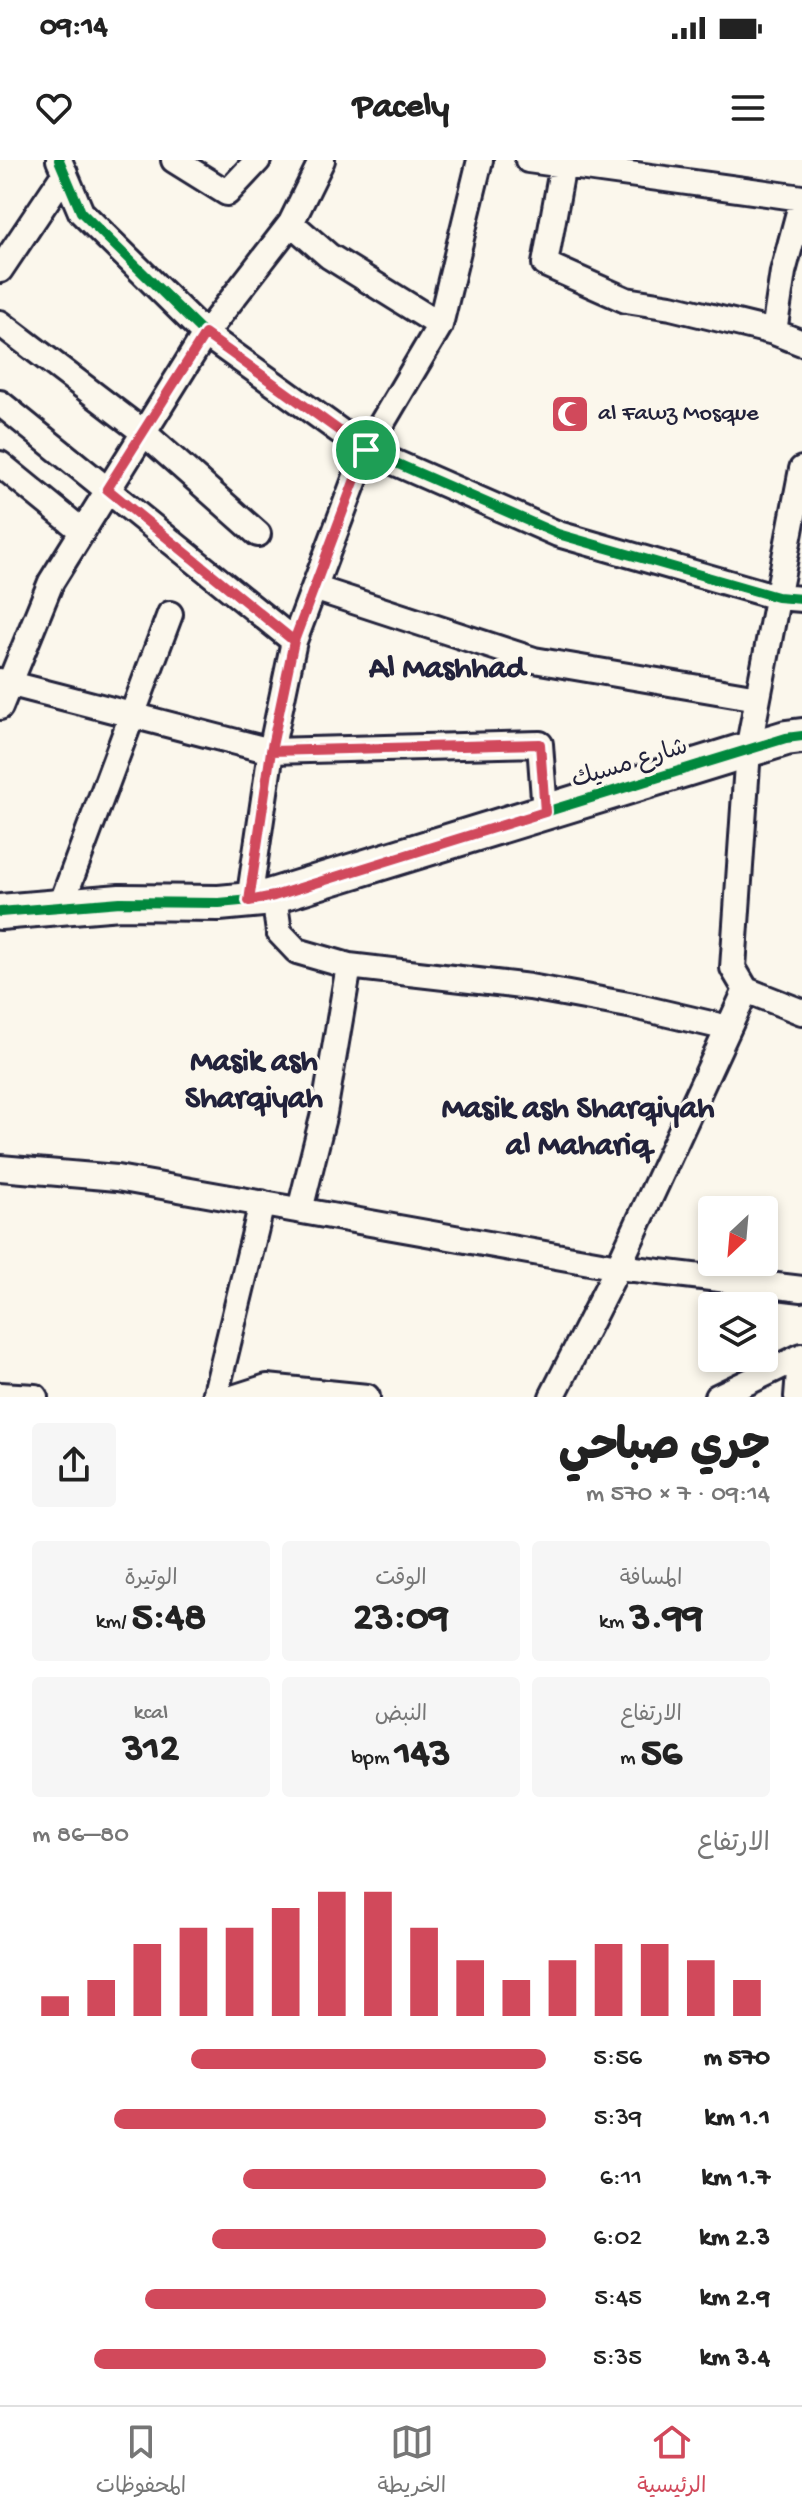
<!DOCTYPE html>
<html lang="ar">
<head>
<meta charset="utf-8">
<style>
	:root { --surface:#fff; --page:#f6f6f6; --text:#222; --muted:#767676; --line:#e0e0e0; --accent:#d1495b }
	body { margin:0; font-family:"Gochi Hand","Playpen Sans Arabic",sans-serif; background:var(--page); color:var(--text); direction:rtl; height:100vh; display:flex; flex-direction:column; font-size:30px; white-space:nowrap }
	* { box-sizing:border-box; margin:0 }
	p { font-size:26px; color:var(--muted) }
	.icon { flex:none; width:44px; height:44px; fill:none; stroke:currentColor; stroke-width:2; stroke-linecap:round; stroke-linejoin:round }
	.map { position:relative; height:1237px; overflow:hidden; direction:ltr }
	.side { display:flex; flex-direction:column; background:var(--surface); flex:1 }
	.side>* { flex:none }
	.needle { width:52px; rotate:206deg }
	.fabs { position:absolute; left:698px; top:1036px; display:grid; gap:16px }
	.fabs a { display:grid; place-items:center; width:80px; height:80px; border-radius:8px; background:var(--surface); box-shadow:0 4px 12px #0003; font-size:40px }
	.pin { position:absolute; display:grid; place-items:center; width:68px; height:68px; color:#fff; margin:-34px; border:4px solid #fff; border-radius:50%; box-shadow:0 2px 8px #0007 }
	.round { display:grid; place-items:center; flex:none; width:84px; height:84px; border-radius:8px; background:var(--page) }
	.head { display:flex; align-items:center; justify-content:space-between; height:136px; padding:0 32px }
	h1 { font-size:44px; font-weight:800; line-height:60px }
	.metrics { display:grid; grid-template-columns:repeat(3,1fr); gap:12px; height:136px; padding:8px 32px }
	.metrics div { display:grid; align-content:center; border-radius:8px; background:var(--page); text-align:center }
	.metrics b { font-size:40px; font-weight:800 }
	.metrics small { font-size:22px; font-weight:400 }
	.metrics p { font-size:22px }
	.chart { height:224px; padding:16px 32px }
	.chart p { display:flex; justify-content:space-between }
	.chart svg { width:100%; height:144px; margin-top:8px; stroke:var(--accent); stroke-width:6 }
	ul { padding:0 32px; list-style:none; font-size:26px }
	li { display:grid; grid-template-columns:128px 96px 1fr; align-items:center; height:60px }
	li i { height:20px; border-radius:10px; background:var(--accent) }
	.status { display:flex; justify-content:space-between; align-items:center; height:56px; padding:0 40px; background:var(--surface); direction:ltr }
	.status svg { height:22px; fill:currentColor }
	header { display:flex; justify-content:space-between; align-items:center; height:104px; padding:0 32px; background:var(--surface); font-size:36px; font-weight:800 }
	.tab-bar { display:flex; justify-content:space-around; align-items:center; height:112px; border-top:2px solid var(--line); background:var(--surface); font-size:22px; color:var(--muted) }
	.tab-bar a { display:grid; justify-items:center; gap:4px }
	.tab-bar .selected { color:var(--accent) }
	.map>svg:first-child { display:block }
</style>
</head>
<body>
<div class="status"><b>09:14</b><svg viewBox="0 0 49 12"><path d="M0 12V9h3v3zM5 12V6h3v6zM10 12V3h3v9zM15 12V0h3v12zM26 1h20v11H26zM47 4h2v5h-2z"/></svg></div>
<header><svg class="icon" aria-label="menu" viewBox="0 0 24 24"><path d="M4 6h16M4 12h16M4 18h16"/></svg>Pacely<svg class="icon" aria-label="heart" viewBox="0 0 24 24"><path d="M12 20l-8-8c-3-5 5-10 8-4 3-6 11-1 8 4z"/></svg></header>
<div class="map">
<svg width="802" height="1237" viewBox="0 0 802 1237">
	<rect width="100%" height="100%" fill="#fbf7ec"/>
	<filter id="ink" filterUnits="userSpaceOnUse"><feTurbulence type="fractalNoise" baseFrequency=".0125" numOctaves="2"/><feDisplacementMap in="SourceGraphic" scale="16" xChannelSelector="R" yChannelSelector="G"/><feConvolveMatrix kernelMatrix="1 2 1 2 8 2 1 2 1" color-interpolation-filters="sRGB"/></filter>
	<g filter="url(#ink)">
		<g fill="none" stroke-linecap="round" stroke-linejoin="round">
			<defs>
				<path id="street" d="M59 0 81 52 205 174 366 290 558 374 777 437 802 439
					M174 0 227 33 258 0
					M528 0 802 38
					M563 4 545 104 626 140 671 147 774 172
					M802 41 783 112 774 172 802 183
					M291 63 329 96 440 165
					M0 110 65 13
					M0 163 143 272 258 374
					M0 243 294 481
					M0 304 82 371
					M802 309 748 590 733 808 746 830 802 852
					M314 428 534 500 758 538
					M0 521 271 591 540 584 545 652
					M0 547 51 422 205 174 291 63 322 0
					M274 736 279 772 297 791 349 806
					M249 741 271 591 294 481 366 290 440 165 480 0
					M61 745 170 454
					M0 1008 117 1018 618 1107 802 1129
					M300 1050 324 953 349 806 530 827 634 846 728 868
					M0 1235 35 1237
					M215 1237 262 1043
					M236 1237 267 1227 367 1237
					M552 1237 618 1107 746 830
					M717 1237 802 1196
					M797 1237 800 1199"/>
				<path id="secondary" d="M0 752 120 742 219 743 262 739 786 578 802 576"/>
			</defs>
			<!-- street casing -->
			<use href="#street" stroke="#22223b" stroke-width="30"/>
			<!-- secondary casing -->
			<use href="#secondary" stroke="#22223b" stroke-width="40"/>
			<!-- street -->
			<use href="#street" stroke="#fbf7ec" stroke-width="24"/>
			<!-- secondary -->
			<use href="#secondary" stroke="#fbf7ec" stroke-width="34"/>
			<defs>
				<path id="cycleway" d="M59 0 81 52 205 174 366 290 558 374 777 437 802 439
					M0 752 120 742 219 743 262 739 786 578 802 576"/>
			</defs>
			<!-- cycleway casing -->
			<use href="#cycleway" stroke="#fbf7ec" stroke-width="15"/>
			<!-- cycleway -->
			<use href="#cycleway" stroke="#00873e" stroke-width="10"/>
		</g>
	</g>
	<g fill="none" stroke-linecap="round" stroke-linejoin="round" filter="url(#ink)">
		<defs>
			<path id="route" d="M366 290 205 174 107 329 294 481 271 591 249 741 274 736 545 652 540 584 271 591 294 481 366 290"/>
		</defs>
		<!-- route casing -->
		<use href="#route" stroke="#fff" stroke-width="16"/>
		<!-- route -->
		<use href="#route" stroke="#d1495b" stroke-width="10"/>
	</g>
	<!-- icons -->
	<defs>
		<symbol id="mosque-square" viewBox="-11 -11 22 22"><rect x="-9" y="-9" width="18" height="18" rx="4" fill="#d1495b" stroke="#fbf7ec"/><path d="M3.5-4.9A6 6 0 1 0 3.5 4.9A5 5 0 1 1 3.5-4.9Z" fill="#fff"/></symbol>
	</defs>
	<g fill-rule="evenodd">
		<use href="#mosque-square" x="548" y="232" width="44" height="44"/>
	</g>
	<g text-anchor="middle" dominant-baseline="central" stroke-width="7" stroke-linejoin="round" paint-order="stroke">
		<!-- poi labels -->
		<g font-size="24" fill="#22223b" stroke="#fbf7ec" text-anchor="start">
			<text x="598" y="254">al Fawz Mosque</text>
		</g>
		<!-- street labels -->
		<g font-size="24" fill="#22223b" stroke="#fbf7ec">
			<text transform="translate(630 605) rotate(-17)">شارع مسيك</text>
		</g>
		<!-- district labels -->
		<g font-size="32" font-weight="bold" fill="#22223b" stroke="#fbf7ec">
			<text x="447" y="510">Al Mashhad</text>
			<text x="254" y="903">Masik ash<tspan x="254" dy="37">Sharqiyah</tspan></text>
			<text x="578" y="950">Masik ash Sharqiyah<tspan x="578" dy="37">al Mahariq</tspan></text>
		</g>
	</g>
</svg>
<div class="fabs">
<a><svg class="needle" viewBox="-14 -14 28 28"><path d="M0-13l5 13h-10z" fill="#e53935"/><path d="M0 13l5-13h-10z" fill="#767676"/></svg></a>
<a><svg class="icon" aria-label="layers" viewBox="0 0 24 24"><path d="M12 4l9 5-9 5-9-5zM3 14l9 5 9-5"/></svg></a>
</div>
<div class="pin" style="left:366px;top:290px;background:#1e9e55"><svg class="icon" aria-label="arrive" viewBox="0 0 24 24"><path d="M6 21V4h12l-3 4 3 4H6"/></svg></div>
</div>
<section class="side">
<div class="head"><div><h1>جري صباحي</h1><p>09:14 · 7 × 570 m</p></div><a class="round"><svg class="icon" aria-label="share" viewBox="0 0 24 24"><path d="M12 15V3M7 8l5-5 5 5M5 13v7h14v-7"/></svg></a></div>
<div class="metrics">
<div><p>المسافة</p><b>3.99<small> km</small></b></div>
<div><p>الوقت</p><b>23:09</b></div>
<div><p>الوتيرة</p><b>5:48<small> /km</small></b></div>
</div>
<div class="metrics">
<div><p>الارتفاع</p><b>56<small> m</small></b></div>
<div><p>النبض</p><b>143<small> bpm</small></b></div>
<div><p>kcal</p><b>312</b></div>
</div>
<div class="chart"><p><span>الارتفاع</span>80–86 m</p>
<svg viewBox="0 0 160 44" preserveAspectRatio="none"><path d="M5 44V38M15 44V33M25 44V22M35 44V17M45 44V17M55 44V11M65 44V6M75 44V6M85 44V17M95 44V27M105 44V33M115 44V27M125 44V22M135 44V22M145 44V27M155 44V33"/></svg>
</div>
<ul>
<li><b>570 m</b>5:56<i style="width:69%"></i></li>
<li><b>1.1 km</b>5:39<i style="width:84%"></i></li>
<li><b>1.7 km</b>6:11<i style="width:59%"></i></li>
<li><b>2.3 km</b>6:02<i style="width:65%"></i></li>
<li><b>2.9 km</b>5:45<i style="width:78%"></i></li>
<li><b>3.4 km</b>5:35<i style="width:88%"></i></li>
</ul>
</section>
<nav class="tab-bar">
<a class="selected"><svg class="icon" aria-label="home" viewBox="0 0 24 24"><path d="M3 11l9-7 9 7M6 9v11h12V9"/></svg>الرئيسية</a>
<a><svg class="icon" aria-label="map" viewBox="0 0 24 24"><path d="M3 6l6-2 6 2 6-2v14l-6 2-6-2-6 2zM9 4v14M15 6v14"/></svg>الخريطة</a>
<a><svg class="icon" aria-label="saved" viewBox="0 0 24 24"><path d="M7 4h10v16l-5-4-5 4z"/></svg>المحفوظات</a>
</nav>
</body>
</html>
